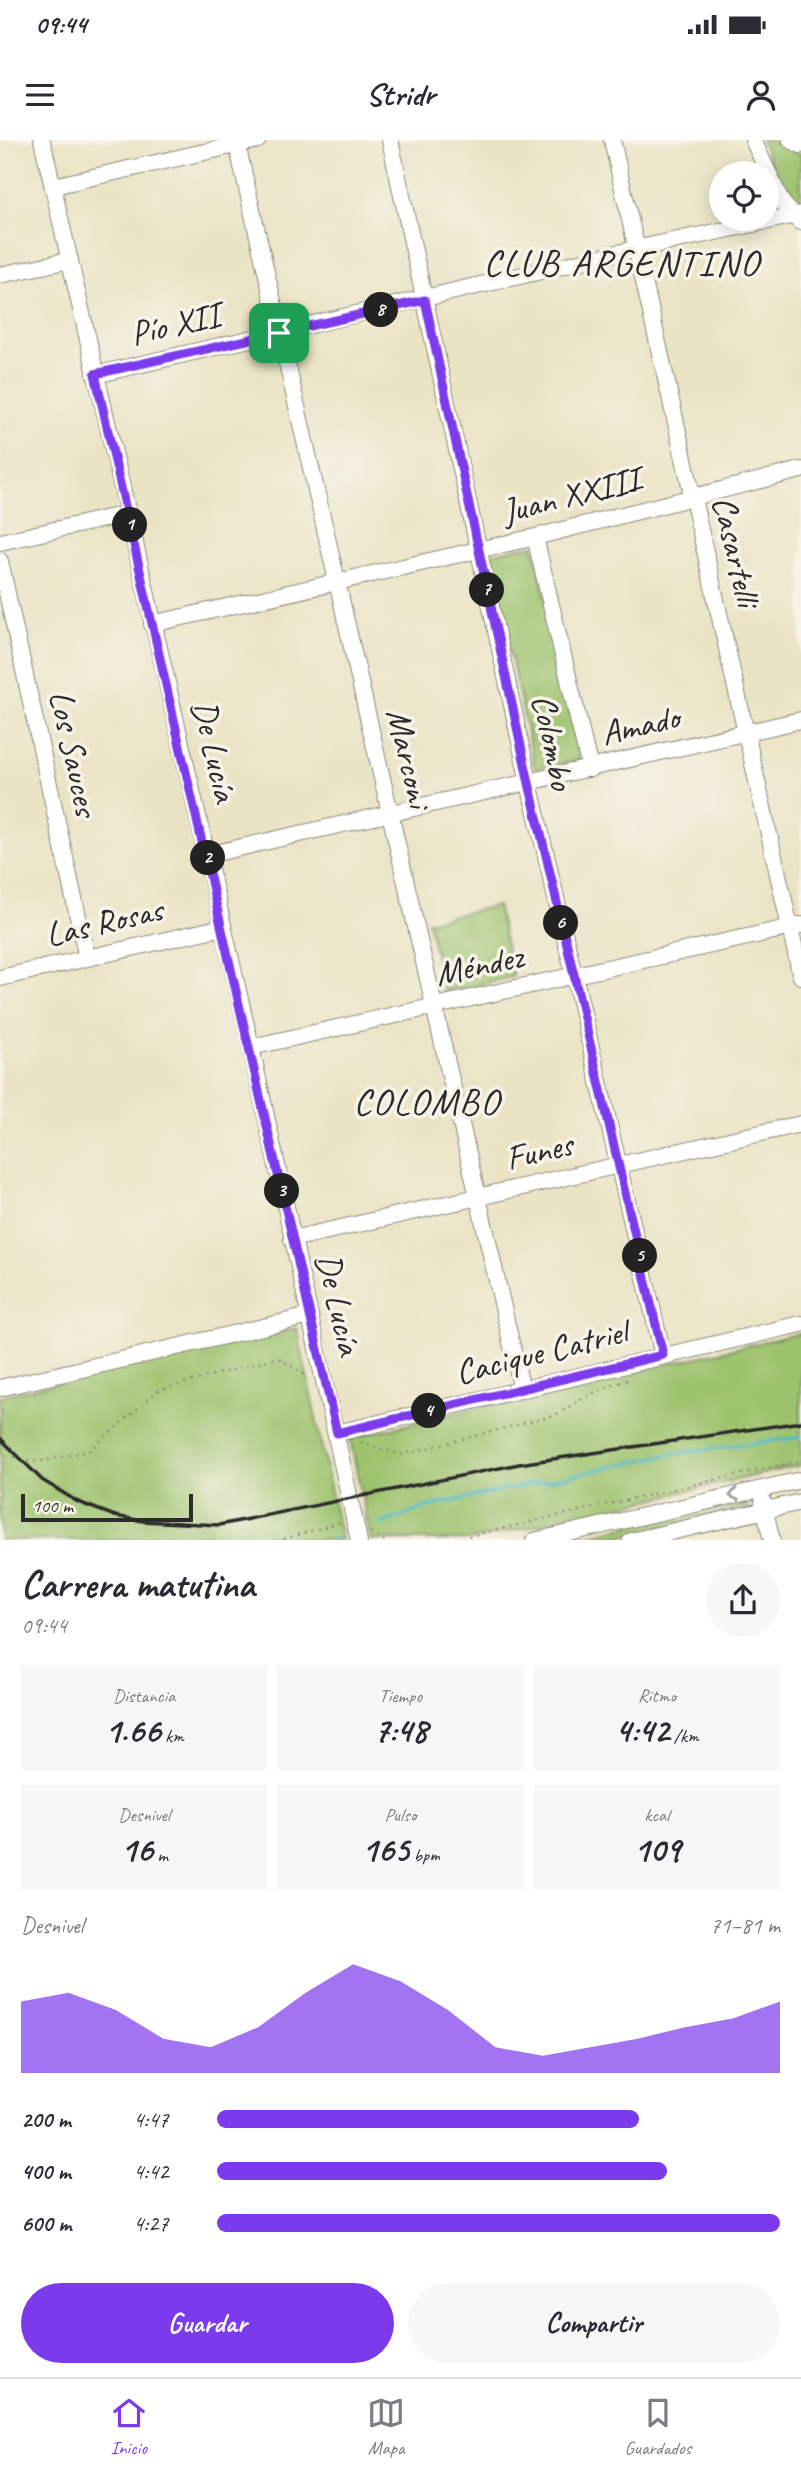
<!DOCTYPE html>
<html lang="es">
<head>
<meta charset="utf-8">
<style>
	:root { --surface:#fff; --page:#f7f7f7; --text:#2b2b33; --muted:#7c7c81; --line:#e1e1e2; --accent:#7c3aed }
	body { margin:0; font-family:Caveat,sans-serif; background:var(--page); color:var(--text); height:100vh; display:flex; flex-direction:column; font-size:26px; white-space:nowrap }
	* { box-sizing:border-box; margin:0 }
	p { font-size:23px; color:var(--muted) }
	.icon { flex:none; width:38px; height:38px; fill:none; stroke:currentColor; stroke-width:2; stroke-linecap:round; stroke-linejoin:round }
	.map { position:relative; height:1400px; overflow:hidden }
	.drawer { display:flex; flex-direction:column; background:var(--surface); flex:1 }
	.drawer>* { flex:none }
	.controls { position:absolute; left:709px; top:21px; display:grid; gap:14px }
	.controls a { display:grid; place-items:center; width:70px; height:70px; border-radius:50%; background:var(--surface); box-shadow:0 4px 18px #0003; font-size:35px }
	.scale { position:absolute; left:21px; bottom:18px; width:172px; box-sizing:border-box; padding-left:7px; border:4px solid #2b2b2b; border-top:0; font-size:19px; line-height:24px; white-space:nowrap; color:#2b2b2b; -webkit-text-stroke:5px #f7f3e8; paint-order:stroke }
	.pin { position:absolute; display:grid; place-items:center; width:60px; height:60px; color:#fff; margin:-30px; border-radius:14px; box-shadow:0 4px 10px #0006 }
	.km { position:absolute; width:35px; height:35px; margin:-18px; border-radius:50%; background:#222; color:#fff; font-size:19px; line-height:35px; text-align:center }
	.round { display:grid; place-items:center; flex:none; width:74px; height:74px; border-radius:37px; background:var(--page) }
	.summary { display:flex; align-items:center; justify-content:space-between; height:119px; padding:0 21px }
	h1 { font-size:38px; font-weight:600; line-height:52px }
	.metrics { display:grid; grid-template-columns:repeat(3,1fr); gap:10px; height:119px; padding:7px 21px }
	.metrics div { display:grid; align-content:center; border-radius:0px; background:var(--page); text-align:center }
	.metrics b { font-size:35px; font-weight:600 }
	.metrics small { font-size:19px; font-weight:400 }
	.metrics p { font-size:19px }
	.chart { height:196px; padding:14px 21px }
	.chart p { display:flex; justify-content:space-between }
	.chart svg { width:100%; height:126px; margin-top:7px; fill:var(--accent); opacity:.7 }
	.button { display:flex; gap:14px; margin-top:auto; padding:14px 21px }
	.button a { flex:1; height:80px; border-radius:42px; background:var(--accent); color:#fff; font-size:28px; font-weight:600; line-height:80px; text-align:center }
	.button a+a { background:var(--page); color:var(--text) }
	ul { padding:0 21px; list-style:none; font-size:23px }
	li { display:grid; grid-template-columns:112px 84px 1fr; align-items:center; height:52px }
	li i { height:18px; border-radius:9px; background:var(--accent) }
	.status { display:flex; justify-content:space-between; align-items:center; height:49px; padding:0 35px; background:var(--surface); direction:ltr }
	.status svg { height:19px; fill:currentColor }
	header { display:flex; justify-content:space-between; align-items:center; height:91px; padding:0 21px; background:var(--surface); font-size:32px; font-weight:600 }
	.dock { display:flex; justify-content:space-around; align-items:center; height:98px; border-top:2px solid var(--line); background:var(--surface); font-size:19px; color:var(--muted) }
	.dock a { display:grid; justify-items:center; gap:4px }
	.dock .selected { color:var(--accent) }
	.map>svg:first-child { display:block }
</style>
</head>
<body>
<div class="status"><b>09:44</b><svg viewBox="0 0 49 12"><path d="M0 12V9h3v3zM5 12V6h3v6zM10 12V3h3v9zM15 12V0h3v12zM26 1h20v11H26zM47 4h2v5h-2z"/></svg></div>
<header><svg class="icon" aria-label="menu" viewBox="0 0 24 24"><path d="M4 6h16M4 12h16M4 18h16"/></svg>Stridr<svg class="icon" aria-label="person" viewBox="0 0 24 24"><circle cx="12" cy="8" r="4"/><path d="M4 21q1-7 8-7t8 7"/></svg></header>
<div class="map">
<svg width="801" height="1401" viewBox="0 0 801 1401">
	<rect width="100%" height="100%" fill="#f7f3e8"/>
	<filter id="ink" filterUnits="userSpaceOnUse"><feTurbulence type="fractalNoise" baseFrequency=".0143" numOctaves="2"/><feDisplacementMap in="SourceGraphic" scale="14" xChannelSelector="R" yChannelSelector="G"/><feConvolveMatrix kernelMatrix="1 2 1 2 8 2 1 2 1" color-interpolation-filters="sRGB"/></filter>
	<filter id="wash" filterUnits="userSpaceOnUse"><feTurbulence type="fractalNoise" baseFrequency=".00686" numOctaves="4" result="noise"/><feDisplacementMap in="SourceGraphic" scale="28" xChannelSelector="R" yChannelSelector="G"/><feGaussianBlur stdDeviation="1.57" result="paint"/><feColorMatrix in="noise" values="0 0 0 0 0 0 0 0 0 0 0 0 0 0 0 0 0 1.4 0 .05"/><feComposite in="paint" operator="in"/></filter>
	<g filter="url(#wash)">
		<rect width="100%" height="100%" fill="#eae3c4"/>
		<!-- green -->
		<path fill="#9dc26d" stroke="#64764c" stroke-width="2" d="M761 0H770L801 14V68L786 59Z
			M534 405 580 620 535 629 489 414Z
			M497 766 513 837 444 852 428 781Z
			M297 1188 341 1400H0V1256Z
			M801 1193V1325L472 1400H371L350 1298Z
			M745 1359 747 1367 605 1400H583L582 1397Z"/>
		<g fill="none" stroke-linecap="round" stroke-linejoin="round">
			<!-- stream -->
			<path stroke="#47b7bd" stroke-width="3.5" d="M380 1384 430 1366 671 1314 801 1297
				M332 1401 336 1398"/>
		</g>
	</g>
	<g filter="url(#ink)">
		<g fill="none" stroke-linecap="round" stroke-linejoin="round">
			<defs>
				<path id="minor" d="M42 0 251 907 359 1401
					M236 0 522 1250
					M390 0 529 643 663 1215
					M612 0 801 836
					M753 0 782 63 800 82
					M791 0 801 5
					M53 46 258 0
					M0 135 70 120
					M95 235 635 109 801 74
					M535 397 590 629
					M0 402 127 374
					M0 421 87 818
					M152 484 535 397 801 330
					M207 715 801 580
					M0 838 223 787
					M251 907 801 785
					M292 1099 801 984
					M0 1248 310 1176
					M337 1293 801 1184
					M763 1362 772 1401
					M534 1401 801 1340
					M631 1401 801 1362"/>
			</defs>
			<!-- minor casing -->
			<use href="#minor" stroke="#8a8778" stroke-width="18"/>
			<!-- path -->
			<path stroke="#8a8778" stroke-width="2" stroke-dasharray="2 5" stroke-linecap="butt" d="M361 1302 401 1315 555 1275 597 1251 630 1239
				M0 1314 37 1322 89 1311 159 1250 272 1219H281L308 1237
				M371 1392 385 1401
				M277 1401 341 1382
				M448 1401 801 1320"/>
			<!-- minor -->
			<use href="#minor" stroke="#fff" stroke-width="16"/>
			<!-- rail -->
			<path stroke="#2b2b2b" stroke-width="3.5" d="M0 1298 42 1340 78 1362 115 1376 143 1381 219 1385 519 1324 801 1282"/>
		</g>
		<!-- one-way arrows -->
		<defs><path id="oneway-chevron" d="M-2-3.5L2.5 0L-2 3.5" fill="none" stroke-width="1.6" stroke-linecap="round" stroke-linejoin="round" transform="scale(1.75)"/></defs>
		<use stroke="#a0a0a0" href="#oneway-chevron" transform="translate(734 1355) rotate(167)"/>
	</g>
	<g fill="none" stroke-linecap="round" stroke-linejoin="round" filter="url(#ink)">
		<defs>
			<path id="route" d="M425 160 529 643 663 1215 337 1293 95 234Z"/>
		</defs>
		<!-- route casing -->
		<use href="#route" stroke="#fff" stroke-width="14"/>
		<!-- route -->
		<use href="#route" stroke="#7c3aed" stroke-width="9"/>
	</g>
	<g text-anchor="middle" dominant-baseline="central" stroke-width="7" stroke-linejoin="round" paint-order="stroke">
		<!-- street labels -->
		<g font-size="35" fill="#2b2b2b" stroke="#f7f3e8">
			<text transform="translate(175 184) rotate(-13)">Pío XII</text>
			<text transform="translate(571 355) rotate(-14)">Juan XXIII</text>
			<text transform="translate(736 411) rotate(77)">Casartelli</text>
			<text transform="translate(640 585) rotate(-13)">Amado</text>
			<text transform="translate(553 602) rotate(78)">Colombo</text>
			<text transform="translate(215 611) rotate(77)">De Lucía</text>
			<text transform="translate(74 613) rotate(78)">Los Sauces</text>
			<text transform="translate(409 618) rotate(77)">Marconi</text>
			<text transform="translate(104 782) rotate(-13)">Las Rosas</text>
			<text transform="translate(479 825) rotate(-12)">Méndez</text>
			<text transform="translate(539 1011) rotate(-13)">Funes</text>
			<text transform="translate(339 1164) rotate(77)">De Lucía</text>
			<text transform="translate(541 1212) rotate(-14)">Cacique Catriel</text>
		</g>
		<!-- neighbourhood labels -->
		<g font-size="37" letter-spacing="2" fill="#2b2b2b" stroke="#f7f3e8">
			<text x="622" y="122">CLUB ARGENTINO</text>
			<text x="427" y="961">COLOMBO</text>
		</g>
	</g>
</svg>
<div class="controls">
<a><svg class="icon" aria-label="locate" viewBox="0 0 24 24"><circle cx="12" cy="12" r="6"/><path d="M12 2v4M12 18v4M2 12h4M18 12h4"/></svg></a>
</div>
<div class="scale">100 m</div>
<div class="pin" style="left:279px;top:193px;background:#1e9e55"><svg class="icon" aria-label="arrive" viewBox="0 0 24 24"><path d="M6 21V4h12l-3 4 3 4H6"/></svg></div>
<b class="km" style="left:130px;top:385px">1</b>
<b class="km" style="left:208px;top:718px">2</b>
<b class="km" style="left:282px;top:1051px">3</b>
<b class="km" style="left:429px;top:1271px">4</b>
<b class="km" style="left:640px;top:1116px">5</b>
<b class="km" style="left:561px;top:783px">6</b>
<b class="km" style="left:487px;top:450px">7</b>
<b class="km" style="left:381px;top:170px">8</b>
</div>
<section class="drawer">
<div class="summary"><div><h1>Carrera matutina</h1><p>09:44</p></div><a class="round"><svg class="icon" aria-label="share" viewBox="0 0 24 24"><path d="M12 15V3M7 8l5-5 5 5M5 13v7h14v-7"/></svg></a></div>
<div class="metrics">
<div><p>Distancia</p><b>1.66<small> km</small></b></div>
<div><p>Tiempo</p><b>7:48</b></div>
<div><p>Ritmo</p><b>4:42<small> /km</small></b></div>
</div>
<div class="metrics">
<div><p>Desnivel</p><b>16<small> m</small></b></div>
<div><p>Pulso</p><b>165<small> bpm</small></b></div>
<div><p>kcal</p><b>109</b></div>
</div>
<div class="chart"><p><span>Desnivel</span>71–81 m</p>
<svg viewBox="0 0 160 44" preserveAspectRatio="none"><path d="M0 44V19L10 16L20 22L30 32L40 35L50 28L60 16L70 6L80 12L90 22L100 35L110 38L120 35L130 32L140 28L150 25L160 19V44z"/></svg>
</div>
<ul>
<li><b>200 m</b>4:47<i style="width:75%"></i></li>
<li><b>400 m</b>4:42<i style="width:80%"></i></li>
<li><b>600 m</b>4:27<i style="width:100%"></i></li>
</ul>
<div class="button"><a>Guardar</a><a>Compartir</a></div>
</section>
<nav class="dock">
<a class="selected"><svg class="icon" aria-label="home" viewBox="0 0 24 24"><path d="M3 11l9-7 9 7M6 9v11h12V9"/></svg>Inicio</a>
<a><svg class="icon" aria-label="map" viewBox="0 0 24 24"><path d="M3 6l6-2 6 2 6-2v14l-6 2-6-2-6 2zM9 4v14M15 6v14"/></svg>Mapa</a>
<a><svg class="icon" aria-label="saved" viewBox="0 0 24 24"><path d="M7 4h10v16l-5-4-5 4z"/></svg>Guardados</a>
</nav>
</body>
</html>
